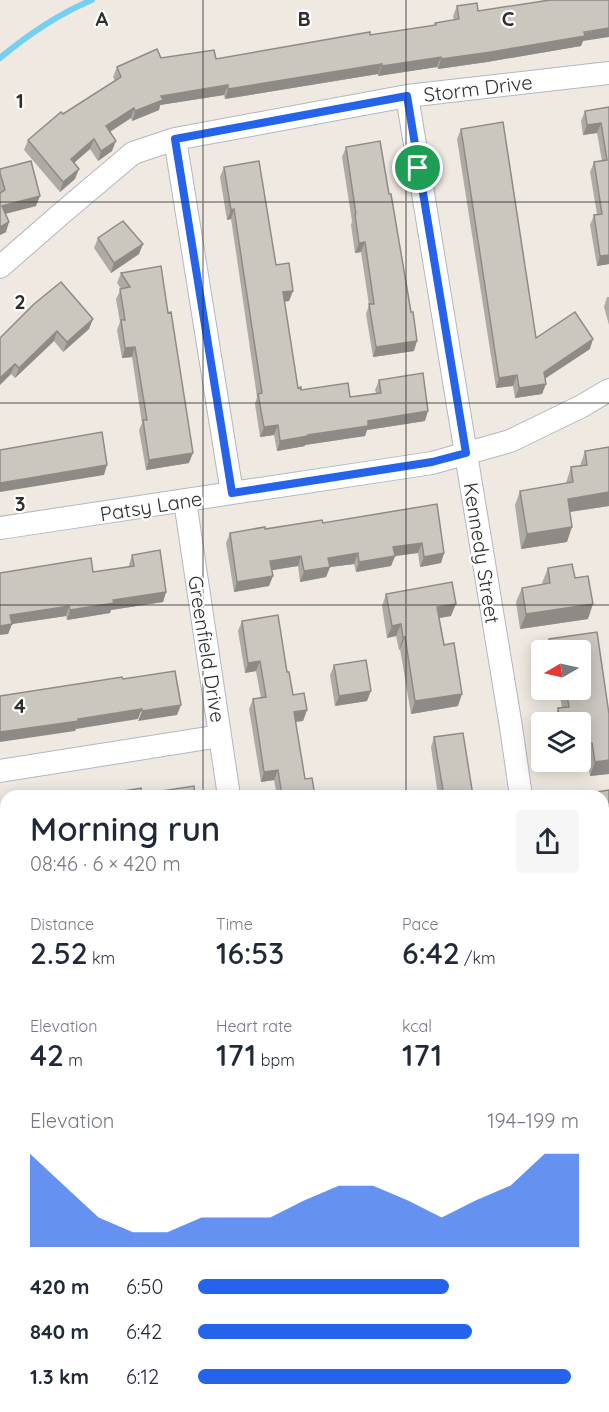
<!DOCTYPE html>
<html lang="en">
<head>
<meta charset="utf-8">
<style>
	:root { --surface:#fff; --page:#f6f6f7; --text:#1f2937; --muted:#747a83; --accent:#2563eb }
	body { margin:0; font-family:Quicksand,sans-serif; background:var(--page); color:var(--text); height:100vh; display:flex; flex-direction:column; font-size:22px; white-space:nowrap }
	* { box-sizing:border-box; margin:0 }
	p { font-size:20px; color:var(--muted) }
	.icon { flex:none; width:33px; height:33px; fill:none; stroke:currentColor; stroke-width:2; stroke-linecap:round; stroke-linejoin:round }
	.map { position:relative; flex:1; overflow:hidden }
	.details { position:absolute; left:0px; top:790px; width:609px; height:622px; display:flex; flex-direction:column; background:var(--surface); border-radius:18px 18px 0 0; box-shadow:0 3px 15px #0003 }
	.details>* { flex:none }
	.needle { width:39px; rotate:261deg }
	.buttons { position:absolute; left:531px; top:640px; display:grid; gap:12px }
	.buttons a { display:grid; place-items:center; width:60px; height:60px; border-radius:6px; background:var(--surface); box-shadow:0 3px 15px #0003; font-size:30px }
	.pin { position:absolute; display:grid; place-items:center; width:51px; height:51px; color:#fff; margin:-26px; border:3px solid #fff; border-radius:50%; box-shadow:0 2px 6px #0007 }
	.round { display:grid; place-items:center; flex:none; width:63px; height:63px; border-radius:6px; background:var(--page) }
	.summary { display:flex; align-items:center; justify-content:space-between; height:102px; padding:0 30px }
	h1 { font-size:33px; font-weight:600; line-height:45px }
	.metrics { display:grid; grid-template-columns:repeat(3,1fr); gap:9px; height:102px; padding:6px 30px }
	.metrics div { display:grid; align-content:center }
	.metrics b { font-size:30px; font-weight:600 }
	.metrics small { font-size:16px; font-weight:400 }
	.metrics p { font-size:16px }
	.chart { height:168px; padding:12px 30px }
	.chart p { display:flex; justify-content:space-between }
	.chart svg { width:100%; height:108px; margin-top:6px; fill:var(--accent); opacity:.7 }
	ul { padding:0 30px; list-style:none; font-size:20px }
	li { display:grid; grid-template-columns:96px 72px 1fr; align-items:center; height:45px }
	li i { height:15px; border-radius:8px; background:var(--accent) }
	.map>svg:first-child { display:block }
</style>
</head>
<body>
<div class="map">
<svg width="609" height="1412" viewBox="0 0 609 1412">
	<rect width="100%" height="100%" fill="#efe9e1"/>
	<g fill="none" stroke-linecap="round" stroke-linejoin="round">
		<!-- stream -->
		<path stroke="#75cff0" stroke-width="6" d="M0 58C29 34 58 14 92 0"/>
		<defs>
			<path id="minor" d="M407 96 511 727 521 796
				M175 139 232 493
				M0 267 62 213 133 153 175 139 407 96 609 73
				M185 501 229 796
				M0 528 432 463 510 441 582 406 609 390
				M0 771 220 736
				M0 1022 6 1021
				M0 1265H6
				M603 1347 609 1387
				M316 1407 317 1412"/>
		</defs>
		<!-- minor casing -->
		<use href="#minor" stroke="#b4b7c1" stroke-width="24"/>
		<!-- minor -->
		<use href="#minor" stroke="#fff" stroke-width="22"/>
	</g>
	<!-- wall -->
	<path fill="#afaba4" d="M457 6 583 41 581 46 487 62 438 69 437 67 378 76V74L225 99 224 95 160 105 159 110 132 121 131 118 110 132 112 151 98 161 90 149 74 163 75 179 60 192 24 150 28 140 63 114 115 81 113 77 117 67 161 58 216 59 435 25V23L454 20 453 16Z
		M609 107V264L597 266 590 225 594 215 597 214 590 172 594 162 602 161 597 133 583 135 581 121 585 111Z
		M461 129 536 338 590 349 545 378 542 394 515 398 513 386 496 388 457 139Z
		M346 147 414 351 373 357 366 314 369 305 361 252 355 253 351 225 352 221 342 157Z
		M224 167 276 265 293 291 289 301 284 302 298 388 301 390 350 397 376 393 375 390 379 380 425 421 367 430 365 436 305 445V446L277 451 274 435 260 437 255 404 257 397 237 259 231 219 227 220 220 177Z
		M0 169 36 206 5 214 6 232 0 235Z
		M98 238 139 254 111 273 94 248Z
		M161 266 189 463 146 470 139 430 142 423 132 357 122 358 117 330 120 322 116 299 121 289 117 283 121 273Z
		M607 297H609V325L604 307Z
		M34 304 89 329 63 352 54 341 15 378 11 374Z
		M609 447V506L570 512 567 542 521 549 515 505 520 491 566 483 571 467 580 466 585 451Z
		M437 504 444 553 441 563 420 567 418 553 395 556 391 566 356 572 354 564 330 567 326 577 300 582 298 566 272 570 269 586 234 592 226 543 230 533 323 523Z
		M132 555 166 592 163 602 111 610 110 613 67 620 66 616 12 624 8 634 0 573 93 572 129 567V565Z
		M548 568 575 578 588 619 520 629 516 602 522 588 543 584 542 583Z
		M386 594 451 616 439 618 458 706 411 714 400 649 399 650 396 636 387 638 382 606Z
		M242 621 287 672 293 695 307 710 303 721 296 722 305 779 315 796H277L274 780 261 782 249 709 253 699 261 698 256 671 245 673 238 631Z
		M597 632 609 714V774L590 776 587 757 580 758V723H553L558 708H562L559 690H580V651H544L549 639Z
		M334 665 367 701 335 706 330 675Z
		M434 737 473 796H438L431 747Z
		M357 1407H426L424 1412H357Z
		M505 1407H557L555 1412H506Z"/>
	<!-- shaded-wall -->
	<path fill="#8e8b86" d="M609 28V37L583 41 581 46 487 62 438 69 441 59Z
		M441 57 437 67 378 76 382 66Z
		M382 64 378 74 225 99 228 89Z
		M228 85 224 95 160 105 159 110 132 121 135 111 161 96Z
		M134 108 131 118 103 136 106 126Z
		M601 123 597 133 583 135 587 125Z
		M94 139 90 149 67 169 71 159Z
		M116 141 112 151 98 161 101 151Z
		M79 169 75 179 60 192 63 182Z
		M40 196 36 206 0 215 2 206Z
		M234 209 231 219 227 220 231 210Z
		M9 222 6 232 0 235V227Z
		M365 242 361 252 355 253 359 243Z
		M143 244 139 254 111 273 114 263Z
		M609 255V264L597 266 600 256Z
		M293 291 289 301 279 302 283 292Z
		M93 319 89 329 63 352 67 342Z
		M57 331 54 341 15 378 19 368Z
		M593 339 590 349 540 382 544 372Z
		M417 341 414 351 373 357 376 347Z
		M135 347 132 357 122 358 125 348Z
		M15 364 11 374 0 385V378Z
		M517 375 513 386 496 388 499 378Z
		M546 384 542 394 515 398 519 388Z
		M428 411 425 421 367 430 365 436 305 445V446L277 451 280 441 368 421Z
		M278 425 274 435 260 437 264 427Z
		M193 453 189 463 146 470 149 460Z
		M107 465 104 475 0 492V483Z
		M609 492V506L562 513 568 499Z
		M572 527 567 542 521 549 527 534Z
		M422 543 418 553 395 556 391 566 356 572 359 562 393 547Z
		M358 553 354 564 330 567 326 577 300 582 304 571 328 558Z
		M444 553 441 563 420 567 424 557Z
		M301 556 298 566 267 571 270 561Z
		M273 576 269 586 234 592 237 582Z
		M166 592 163 602 111 610 110 613 67 620 70 610 113 600Z
		M456 604 451 616 433 619 437 607Z
		M593 604 588 619 520 629 526 614Z
		M69 606 66 616 12 624 8 634 0 635V626L10 615Z
		M401 624 396 636 387 638 392 626Z
		M403 637H405L400 649 399 650Z
		M260 661 256 671 245 673 248 663Z
		M371 691 367 701 335 706 339 696Z
		M462 694 458 706 411 714 415 701Z
		M181 705 177 715 138 721 142 711Z
		M142 709 138 719 76 729 75 731 0 742V732Z
		M307 710 303 721 291 722 294 712Z
		M592 743 587 757 580 758V744Z
		M609 760V774L590 776 595 762Z
		M278 770 274 780 261 782 264 772Z
		M609 832V846L603 847V833Z
		M6 852V861L0 862V853Z
		M6 977V986L0 987V978Z
		M6 1091V1101L0 1102V1092Z
		M0 1222H6V1231L0 1232Z
		M6 1337V1346L0 1347V1338Z
		M415 1407H426L424 1412H384Z
		M528 1407H557L555 1412H511L512 1409Z"/>
	<!-- building -->
	<path fill="#cbc7bf" stroke="#8e8b86" stroke-width="1.5" d="M550 0H609V28L584 32 585 36 491 52 441 59V57L382 66V64L228 89V85L161 96 163 100 135 111 134 108 106 126 116 141 101 151 94 139 71 159 79 169 63 182 28 140 61 112 63 114 121 77 117 67 157 49 161 58 214 50 216 59 370 32V35L436 25 435 23 459 19 457 6 477 3 478 11Z
		M609 107V255L600 256 594 215 602 214 594 162 607 160 601 123 587 125 585 111Z
		M503 122 536 338 575 312 593 339 544 372 546 384 519 388 517 375 499 378 461 129Z
		M380 141 389 194H391L411 312H413L417 341 376 347 369 304H374L365 242 359 243 355 215 356 214 346 147Z
		M31 161 40 196 2 206 9 222 0 227V193L5 190 0 173V169Z
		M259 161 276 265 289 263 293 291 283 292 298 388 301 387V390L348 383 350 397 381 393 379 380 423 373 428 411 368 421V426L308 435V436L280 441 278 425 264 427 258 394 262 393 240 249 234 209 231 210 224 167Z
		M123 221 143 244 114 263 98 238Z
		M161 266 168 313 171 312 193 453 149 460 143 420H147L135 347 125 348 121 320H125L120 289 130 287 121 273Z
		M61 282 93 319 67 342 57 331 19 368 15 364 0 378V338L34 304Z
		M102 432 107 465 0 483V450Z
		M609 447V492L568 499 572 527 527 534 520 491 573 482 571 467 587 465 585 451Z
		M437 504 444 553 424 557 422 543 393 547 395 556 359 562 358 553 328 558 330 567 304 571 301 556 270 561 273 576 237 582 230 533 265 527V529L322 520 323 523Z
		M160 550 166 592 113 600 114 603 70 610 69 606 10 615 12 624 0 626V573L91 558 93 572 134 566 132 555Z
		M572 564 575 578 588 576 593 604 526 614 522 588 550 583 548 568Z
		M452 582 456 604 437 607 444 645 454 643 462 694 415 701 405 637H403L401 624 392 626 386 594Z
		M278 615 287 672H289L293 695 304 693 307 710 294 712 305 779 312 778 315 796H282L278 770 264 772 253 699 266 697 260 661 248 663 242 621Z
		M597 632 609 714V760L595 762 592 743 580 744V723H560L558 708 569 707 566 690H580V651H550L549 639Z
		M366 660 371 691 339 696 334 665Z
		M175 671 181 705 142 711V709L78 719 79 721 0 732V696L122 677 123 679Z
		M463 733 473 796H444L434 737Z
		M194 786 195 796H100L99 795 141 788 142 794Z
		M609 790V832L603 833V796H580V795Z
		M6 811V852L0 853V812Z
		M6 940V977L0 978V941Z
		M6 1058V1091L0 1092V1059Z
		M6 1188V1222H0V1189Z
		M6 1306V1337L0 1338V1307Z
		M141 1407H290L291 1412H124L142 1409Z
		M362 1407H415L384 1412H362Z
		M512 1407H528L512 1409Z"/>
	<g fill="none" stroke-linecap="round" stroke-linejoin="round">
		<defs>
			<path id="route" d="M407 96 466 453 432 462 232 493 175 139Z"/>
		</defs>
		<!-- route casing -->
		<use href="#route" stroke="#fff" stroke-width="12"/>
		<!-- route -->
		<use href="#route" stroke="#2563eb" stroke-width="8"/>
	</g>
	<!-- grid -->
	<path fill="none" stroke="#2e2e2e" stroke-width="1.5" stroke-opacity="0.55" d="M203 0V796M406 0V796M0 202H609M0 403H609M0 605H609M0 807H6M603 807H609M0 1009H6M603 1009H609M0 1210H6M603 1210H609M203 1407V1412M406 1407V1412"/>
	<g text-anchor="middle" dominant-baseline="central" stroke-width="4.5" stroke-linejoin="round" paint-order="stroke">
		<!-- street labels -->
		<g font-size="20" fill="#2e2e2e" stroke="#fff">
			<text transform="translate(478 88) rotate(-7)">Storm Drive</text>
			<text transform="translate(151 506) rotate(-9)">Patsy Lane</text>
			<text transform="translate(482 553) rotate(81)">Kennedy Street</text>
			<text transform="translate(207 649) rotate(81)">Greenfield Drive</text>
		</g>
	</g>
	<g font-size="20" text-anchor="middle" font-weight="bold" fill="#2e2e2e" stroke="#fff" stroke-width="4.5" stroke-linejoin="round" paint-order="stroke">
		<text x="102" y="26">A</text>
		<text x="304" y="26">B</text>
		<text x="508" y="26">C</text>
		<text x="20" y="108">1</text>
		<text x="20" y="309">2</text>
		<text x="20" y="511">3</text>
		<text x="20" y="713">4</text>
	</g>
</svg>
<div class="buttons">
<a><svg class="needle" viewBox="-14 -14 28 28"><path d="M0-13l5 13h-10z" fill="#e53935"/><path d="M0 13l5-13h-10z" fill="#747a83"/></svg></a>
<a><svg class="icon" aria-label="layers" viewBox="0 0 24 24"><path d="M12 4l9 5-9 5-9-5zM3 14l9 5 9-5"/></svg></a>
</div>
<div class="pin" style="left:418px;top:168px;background:#1e9e55"><svg class="icon" aria-label="arrive" viewBox="0 0 24 24"><path d="M6 21V4h12l-3 4 3 4H6"/></svg></div>
<section class="details">
<div class="summary"><div><h1>Morning run</h1><p>08:46 · 6 × 420 m</p></div><a class="round"><svg class="icon" aria-label="share" viewBox="0 0 24 24"><path d="M12 15V3M7 8l5-5 5 5M5 13v7h14v-7"/></svg></a></div>
<div class="metrics">
<div><p>Distance</p><b>2.52<small> km</small></b></div>
<div><p>Time</p><b>16:53</b></div>
<div><p>Pace</p><b>6:42<small> /km</small></b></div>
</div>
<div class="metrics">
<div><p>Elevation</p><b>42<small> m</small></b></div>
<div><p>Heart rate</p><b>171<small> bpm</small></b></div>
<div><p>kcal</p><b>171</b></div>
</div>
<div class="chart"><p><span>Elevation</span>194–199 m</p>
<svg viewBox="0 0 160 44" preserveAspectRatio="none"><path d="M0 44V6L10 19L20 32L30 38L40 38L50 32L60 32L70 32L80 25L90 19L100 19L110 25L120 32L130 25L140 19L150 6L160 6V44z"/></svg>
</div>
<ul>
<li><b>420 m</b>6:50<i style="width:66%"></i></li>
<li><b>840 m</b>6:42<i style="width:72%"></i></li>
<li><b>1.3 km</b>6:12<i style="width:98%"></i></li>
</ul>
</section>
</div>
</body>
</html>
